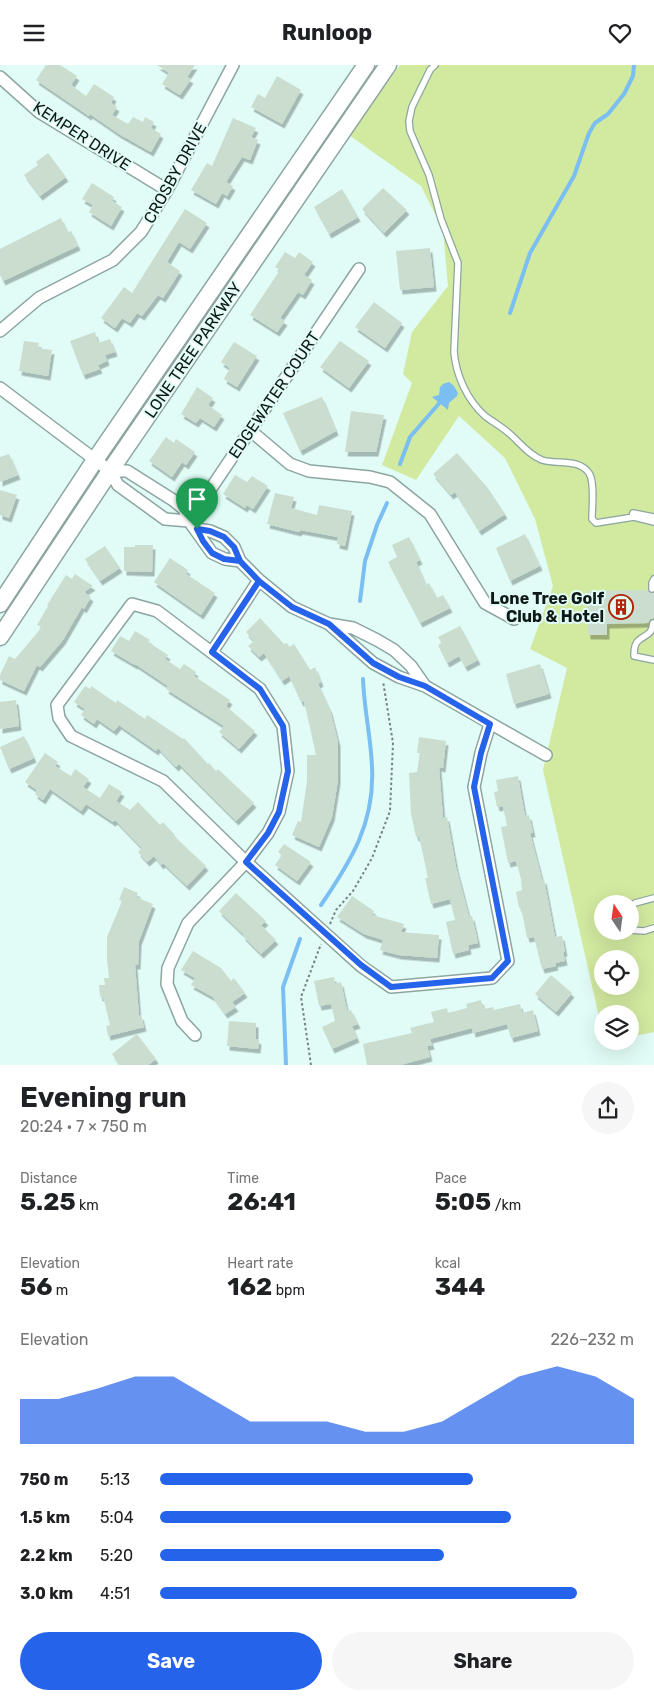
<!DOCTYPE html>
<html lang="en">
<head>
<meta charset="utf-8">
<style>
	:root { --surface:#fff; --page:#f6f6f6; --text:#202124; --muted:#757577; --accent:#2563eb }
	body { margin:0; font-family:Rubik,sans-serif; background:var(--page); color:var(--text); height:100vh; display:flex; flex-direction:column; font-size:19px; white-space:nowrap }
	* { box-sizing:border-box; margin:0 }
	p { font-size:16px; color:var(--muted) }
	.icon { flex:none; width:28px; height:28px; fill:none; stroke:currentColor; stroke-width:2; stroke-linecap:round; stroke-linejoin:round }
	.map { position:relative; height:1000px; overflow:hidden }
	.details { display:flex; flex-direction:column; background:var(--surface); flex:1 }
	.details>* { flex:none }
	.needle { width:32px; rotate:347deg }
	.controls { position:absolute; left:594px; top:830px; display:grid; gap:10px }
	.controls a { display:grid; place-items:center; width:45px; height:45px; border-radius:50%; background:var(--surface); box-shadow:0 5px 20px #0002; font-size:25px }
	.pin { position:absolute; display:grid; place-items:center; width:42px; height:42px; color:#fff; margin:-51px -21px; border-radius:50% 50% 50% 0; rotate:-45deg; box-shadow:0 0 5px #0007 }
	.pin .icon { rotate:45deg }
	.round { display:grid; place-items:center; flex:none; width:52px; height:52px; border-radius:26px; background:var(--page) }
	.summary { display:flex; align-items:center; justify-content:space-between; height:85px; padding:0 20px }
	h1 { font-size:28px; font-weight:700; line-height:38px }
	.metrics { display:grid; grid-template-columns:repeat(3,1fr); gap:8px; height:85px; padding:5px 20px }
	.metrics div { display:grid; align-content:center }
	.metrics b { font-size:25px; font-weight:700 }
	.metrics small { font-size:14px; font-weight:400 }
	.metrics p { font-size:14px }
	.chart { height:140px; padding:10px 20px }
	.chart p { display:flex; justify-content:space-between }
	.chart svg { width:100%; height:90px; margin-top:5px; fill:var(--accent); opacity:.7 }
	.cta { display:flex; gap:10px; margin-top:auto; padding:10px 20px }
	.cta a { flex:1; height:58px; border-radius:30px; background:var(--accent); color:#fff; font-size:20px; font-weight:700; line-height:58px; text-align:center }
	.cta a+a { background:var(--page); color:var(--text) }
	ul { padding:0 20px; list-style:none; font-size:16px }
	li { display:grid; grid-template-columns:80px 60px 1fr; align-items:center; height:38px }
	li i { height:12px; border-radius:6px; background:var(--accent) }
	header { display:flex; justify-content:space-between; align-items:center; height:65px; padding:0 20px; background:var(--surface); font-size:22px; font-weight:700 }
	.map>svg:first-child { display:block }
</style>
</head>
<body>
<header><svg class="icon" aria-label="menu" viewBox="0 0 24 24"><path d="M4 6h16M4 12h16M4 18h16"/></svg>Runloop<svg class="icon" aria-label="heart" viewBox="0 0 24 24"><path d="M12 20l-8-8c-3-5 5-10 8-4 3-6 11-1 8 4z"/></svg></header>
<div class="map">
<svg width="654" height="1000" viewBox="0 0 654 1000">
	<defs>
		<filter id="shadow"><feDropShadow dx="2.5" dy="4.5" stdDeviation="0" flood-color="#0004"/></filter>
	</defs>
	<rect width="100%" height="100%" fill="#e1fcf6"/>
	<!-- green -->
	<path fill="#d2e9a0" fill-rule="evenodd" d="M400 0H654V967L630 972V949H602V965L543 705 567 603 530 584 553 521 535 454 505 393 459 351 416 415 382 400 412 318 403 309 412 267 448 221 443 165 421 121 349 70ZM602 839H630V866H602ZM602 894H630V921H602Z"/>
	<!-- water -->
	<path fill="#7bbff2" d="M449 317 454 321 458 328 457 331 449 338 448 345 432 332 439 330 440 322 443 319Z"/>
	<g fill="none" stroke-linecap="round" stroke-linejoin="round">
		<!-- stream -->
		<path stroke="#7bbff2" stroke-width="4" d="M510 248 530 188 574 111 589 68 595 58 608 49 624 29 633 11 634 0
			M400 399 410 372 442 335
			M360 536 365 496 377 460 387 438
			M321 840C351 796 375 758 372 702 371 673 364 644 363 614
			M286 1000 283 922 300 874"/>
	</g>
	<!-- building -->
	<path fill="#caddcf" filter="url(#shadow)" d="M46 0H60L77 11 71 20 86 31 94 19 114 32 111 38 117 42 112 50 128 59 133 52 143 57 145 52 154 57 151 63 161 69 151 87 119 69 90 49 89 51 36 15Z
		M157 0H195L187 12 191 14 180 30 162 19 169 8Z
		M277 11 301 25 282 59 251 42 258 29 265 33Z
		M233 53 256 63 251 72 258 75 250 95 242 92 226 117 233 121 227 131 222 128 216 139 191 125 207 98 212 101Z
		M48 88 66 112 40 131 24 110 38 100 36 97Z
		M92 118 114 132 112 136 122 142 111 161 89 147 93 140 82 134Z
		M383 123 407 145 384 168 362 144Z
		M342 124 358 152 329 169 314 142Z
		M185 144 207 158 190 184 179 177 167 197 180 206 174 216 163 233 158 230 142 251 137 248 130 258 122 253 115 263 101 253 124 222 132 228Z
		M61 153 68 167 71 166 78 181 3 216 0 210V184Z
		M430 183 434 222 400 225 396 186Z
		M285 187 295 193 299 187 313 197 304 210 312 215 303 230 298 227 280 253 285 256 277 267 250 250 280 205 275 202Z
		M374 237 402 258 385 283 355 262Z
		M95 267 98 278 110 274 115 287 105 290 107 296 98 300 100 304 83 310 70 276Z
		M24 276 39 278 38 283 52 285 48 311 19 306Z
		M340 276 369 296 349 323 320 302Z
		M234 277 257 291 237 322 224 314 230 303 221 297Z
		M197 322 213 333 208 340 222 350 214 362 200 353 196 358 181 349Z
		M322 332 336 366 300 386 283 348Z
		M351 346 384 350 376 387H345Z
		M166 372 174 378 176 374 195 387 186 400 182 397 172 412 149 396Z
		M457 388 487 422 505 449 479 466 455 427 451 430 433 409Z
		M9 389 18 410 0 417V392Z
		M235 410 247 417 252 411 268 421 253 444 247 440 245 443 223 429Z
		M0 425 17 430 9 453 0 450Z
		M275 428 294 432 291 443 317 450 319 440 352 446 345 481 337 479 338 472 300 465 299 467 267 459Z
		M525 469 540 501 510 516 496 483Z
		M409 472 420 495 416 497 426 520 429 518 437 533 443 530 450 543 420 558 388 497 397 492 392 480Z
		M135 480H153L152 507 124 506V482H135Z
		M105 481 120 503 100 516 85 494Z
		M170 493 188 505 186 509 215 528 201 550 154 517Z
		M75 509 93 521 84 527 91 532 84 544 82 542 63 575 40 602 37 600 24 626 0 615V610L9 591 15 594 42 562 37 560 48 541 47 540 66 510 72 514Z
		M648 525 650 528H654V553L650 555 648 558 607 559V570H588L587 526Z
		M260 553 284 579 287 578 289 582 294 579 310 605 315 602 321 617 318 619 330 645 338 677V715L332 752 319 782 292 770 298 756 301 757 307 716V690H316L304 636 301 637 289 611 282 616 264 588 259 592 248 581 254 576 246 567Z
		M460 561 478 595 465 602 459 591 447 598 438 580 442 578 438 572Z
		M135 566 150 575 148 577 168 590 165 594 180 604 184 599 196 607 194 611 230 635 226 641 255 666 239 684 219 667 224 661 166 624 168 621 135 599V600L111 586 120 571 129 576Z
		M540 599 549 629 514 639 506 609Z
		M85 621 90 624 91 621 116 638 117 635 145 654 147 650 183 674 184 673 208 699 209 698 216 706 218 704 254 738 236 756 179 699 176 702 158 683 156 686 119 660 114 666 97 654 94 659 81 650 85 644 74 637Z
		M16 635 19 661 0 664V637Z
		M24 671 34 693 9 704 0 682Z
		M419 672 446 676 443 703 439 702 443 753 447 752 456 802 469 852 472 851 478 878 468 880 469 885 453 889 446 857 455 855 450 834 431 839 425 813H428L419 771 416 772 411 749 409 708 417 707 420 688H417Z
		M45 688 58 697 55 701 71 711 75 704 89 714 83 722 100 733 109 719 122 727 116 736 130 745 138 737 160 760 163 757 175 770 174 771 206 801 187 821 163 798 161 800 154 791 147 797 138 787 142 783 115 755 113 757 86 739 81 746 50 724 43 735 35 729 37 725 25 717Z
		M518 711 524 746 525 751 529 750 533 768H530L542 815 544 814 555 872 562 871 565 887H563L565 896 555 898 556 901 542 904 534 872 527 873 521 842 519 843 516 827 522 825 521 814 516 796 508 798 501 762 507 761 503 741 497 742 494 727 498 726 496 715Z
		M284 779 311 797 297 816 275 800 282 790 278 787Z
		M124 822 138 828 136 832 153 839 139 876 138 900H135L139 951 141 950 144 962 108 971 106 961 110 960 103 931 100 932 99 920H105L104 913H109L107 895V872L122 836 119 835Z
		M236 828 266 856 261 860 276 875 261 889 243 871 244 870 219 846Z
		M352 831 374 846 372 850 404 859 401 867 439 870 437 893 399 890 380 885 383 875 364 869 337 852Z
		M193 886 221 903 231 916 234 913 245 928 232 937 236 942 225 949 213 932 191 920 195 913 181 905Z
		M551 910 572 928 556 947 535 929Z
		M334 912 335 919 341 917 347 946 351 945 358 959 352 961 357 973 332 984 322 962 335 956 331 939 319 941 314 916Z
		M481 935 484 944 493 942 494 945 520 939 522 948 533 945 538 966 511 973 507 959 473 968 472 963 430 974 432 980 427 981 430 992 400 1000H367L363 979 412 968 410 963 434 957 431 947 447 943 448 948 467 943 466 939Z
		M229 956 256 958V974L259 975 258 984 227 981Z
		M137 969 156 994 148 1000H120L112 989Z"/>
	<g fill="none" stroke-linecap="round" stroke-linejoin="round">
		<defs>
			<path id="lane" d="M435 0 430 5 412 42 409 56 410 66 429 110 441 154 458 198 454 287C456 310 467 335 485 351 493 357 502 362 510 369 520 378 529 390 542 395 557 400 578 393 589 408 595 417 592 443 592 454L596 458 634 452 654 457
				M632 452 633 448 654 452
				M652 524V518L654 514
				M653 558C652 571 645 569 638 576 634 579 634 587 634 591L654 595
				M630 843 635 838 654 833
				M630 865 644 866 654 863"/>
			<path id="street" d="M0 12 39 47 167 125
				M0 266 39 233 113 195 141 167 167 125 233 0
				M0 323 110 406 118 420 165 454 189 456
				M251 366 290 399 309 406 370 412 390 417 430 449 485 538 514 554
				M110 406H127L173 435 184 444 189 456 212 488 225 494 240 496
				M189 456 359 204
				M197 464 210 466 224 472 234 482 240 496 259 515 292 542 329 559 353 563 377 575 394 585 411 601 425 621
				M329 559 373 598 399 612 425 621 546 690
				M212 587 259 515
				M195 970 182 956 167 919 168 903 188 858 246 797 268 768 279 747 288 706 283 661 260 624 157 546 132 539 57 640 59 653 71 671 163 716 246 797 361 901 391 922 492 913 508 896 474 722 481 688 490 659"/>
			<path id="secondary" d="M0 539 95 395 366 0
				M0 572 110 406 388 0"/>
		</defs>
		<!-- lane casing -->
		<use href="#lane" stroke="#8ca5a0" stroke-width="8"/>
		<!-- street casing -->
		<use href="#street" stroke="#8ca5a0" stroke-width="14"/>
		<!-- secondary casing -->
		<use href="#secondary" stroke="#8ca5a0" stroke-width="19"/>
		<!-- path -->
		<path stroke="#728480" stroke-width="2" stroke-dasharray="2.5 2.5" stroke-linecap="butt" d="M330 859 336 845 353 826 372 793 390 746 393 678 383 616
			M311 1000 301 932 321 879"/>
		<!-- lane -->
		<use href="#lane" stroke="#fff" stroke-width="5.5"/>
		<!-- street -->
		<use href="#street" stroke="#fff" stroke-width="11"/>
		<!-- secondary -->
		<use href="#secondary" stroke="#fff" stroke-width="16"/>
	</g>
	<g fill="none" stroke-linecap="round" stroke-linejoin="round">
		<defs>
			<path id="route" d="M197 464 203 476 212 488 224 494 240 496 259 516 212 587 260 624 283 661 288 706 279 747 268 768 246 797 361 900 391 922 492 913 508 896 474 722 481 688 490 659 425 621 399 612 373 598 329 559 292 542 259 516 240 496 234 482 224 472 210 466 197 464"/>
		</defs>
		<!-- route casing -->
		<use href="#route" stroke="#fff" stroke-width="10"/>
		<!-- route -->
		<use href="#route" stroke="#2563eb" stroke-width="6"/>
	</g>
	<!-- icons -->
	<defs>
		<symbol id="building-ring" viewBox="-11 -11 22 22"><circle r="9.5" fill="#e1fcf6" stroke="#b02402" stroke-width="1.5"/><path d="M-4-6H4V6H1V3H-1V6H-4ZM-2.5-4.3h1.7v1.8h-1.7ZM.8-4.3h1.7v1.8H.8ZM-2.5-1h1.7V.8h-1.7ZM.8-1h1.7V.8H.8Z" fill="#b02402"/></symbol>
	</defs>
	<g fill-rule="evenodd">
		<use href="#building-ring" x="607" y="528" width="28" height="28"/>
	</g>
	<g text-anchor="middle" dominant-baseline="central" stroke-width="4" stroke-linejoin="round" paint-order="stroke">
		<!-- street labels -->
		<g font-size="16" fill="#0f1917" stroke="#e1fcf6">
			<text transform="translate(82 71) rotate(33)">KEMPER DRIVE</text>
			<text transform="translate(175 108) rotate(-61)">CROSBY DRIVE</text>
			<text transform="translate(193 285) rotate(-56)">LONE TREE PARKWAY</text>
			<text transform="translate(274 330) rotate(-56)">EDGEWATER COURT</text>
		</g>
		<!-- poi labels -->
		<g font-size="16" font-weight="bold" fill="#0f1917" stroke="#e1fcf6" text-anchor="end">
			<text x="604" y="533">Lone Tree Golf<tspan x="604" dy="18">Club &amp; Hotel</tspan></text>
		</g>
	</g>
</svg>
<div class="controls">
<a><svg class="needle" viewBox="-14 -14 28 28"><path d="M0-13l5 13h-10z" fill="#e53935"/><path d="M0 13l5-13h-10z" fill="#757577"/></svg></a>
<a><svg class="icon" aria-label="locate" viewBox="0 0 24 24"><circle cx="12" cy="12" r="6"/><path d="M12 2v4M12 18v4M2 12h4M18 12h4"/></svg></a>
<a><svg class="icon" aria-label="layers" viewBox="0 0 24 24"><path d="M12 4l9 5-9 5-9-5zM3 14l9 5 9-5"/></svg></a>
</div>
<div class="pin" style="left:197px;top:464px;background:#1e9e55"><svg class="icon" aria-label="arrive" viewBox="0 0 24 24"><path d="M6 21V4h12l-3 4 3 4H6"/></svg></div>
</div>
<section class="details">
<div class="summary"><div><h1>Evening run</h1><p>20:24 · 7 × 750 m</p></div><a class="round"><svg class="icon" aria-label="share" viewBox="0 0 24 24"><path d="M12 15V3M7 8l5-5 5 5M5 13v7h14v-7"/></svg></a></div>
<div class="metrics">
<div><p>Distance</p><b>5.25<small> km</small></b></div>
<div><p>Time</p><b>26:41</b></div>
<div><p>Pace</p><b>5:05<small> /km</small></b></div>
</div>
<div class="metrics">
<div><p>Elevation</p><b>56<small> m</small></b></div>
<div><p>Heart rate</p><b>162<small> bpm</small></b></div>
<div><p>kcal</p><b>344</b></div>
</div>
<div class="chart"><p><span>Elevation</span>226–232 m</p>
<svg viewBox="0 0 160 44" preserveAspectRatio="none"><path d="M0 44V22L10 22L20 17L30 11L40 11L50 22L60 33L70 33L80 33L90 38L100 38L110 33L120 22L130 11L140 6L150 11L160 22V44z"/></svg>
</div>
<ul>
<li><b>750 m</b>5:13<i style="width:66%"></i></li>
<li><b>1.5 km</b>5:04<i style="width:74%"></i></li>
<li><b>2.2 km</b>5:20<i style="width:60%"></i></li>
<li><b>3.0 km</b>4:51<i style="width:88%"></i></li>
</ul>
<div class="cta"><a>Save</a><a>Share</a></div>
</section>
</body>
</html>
